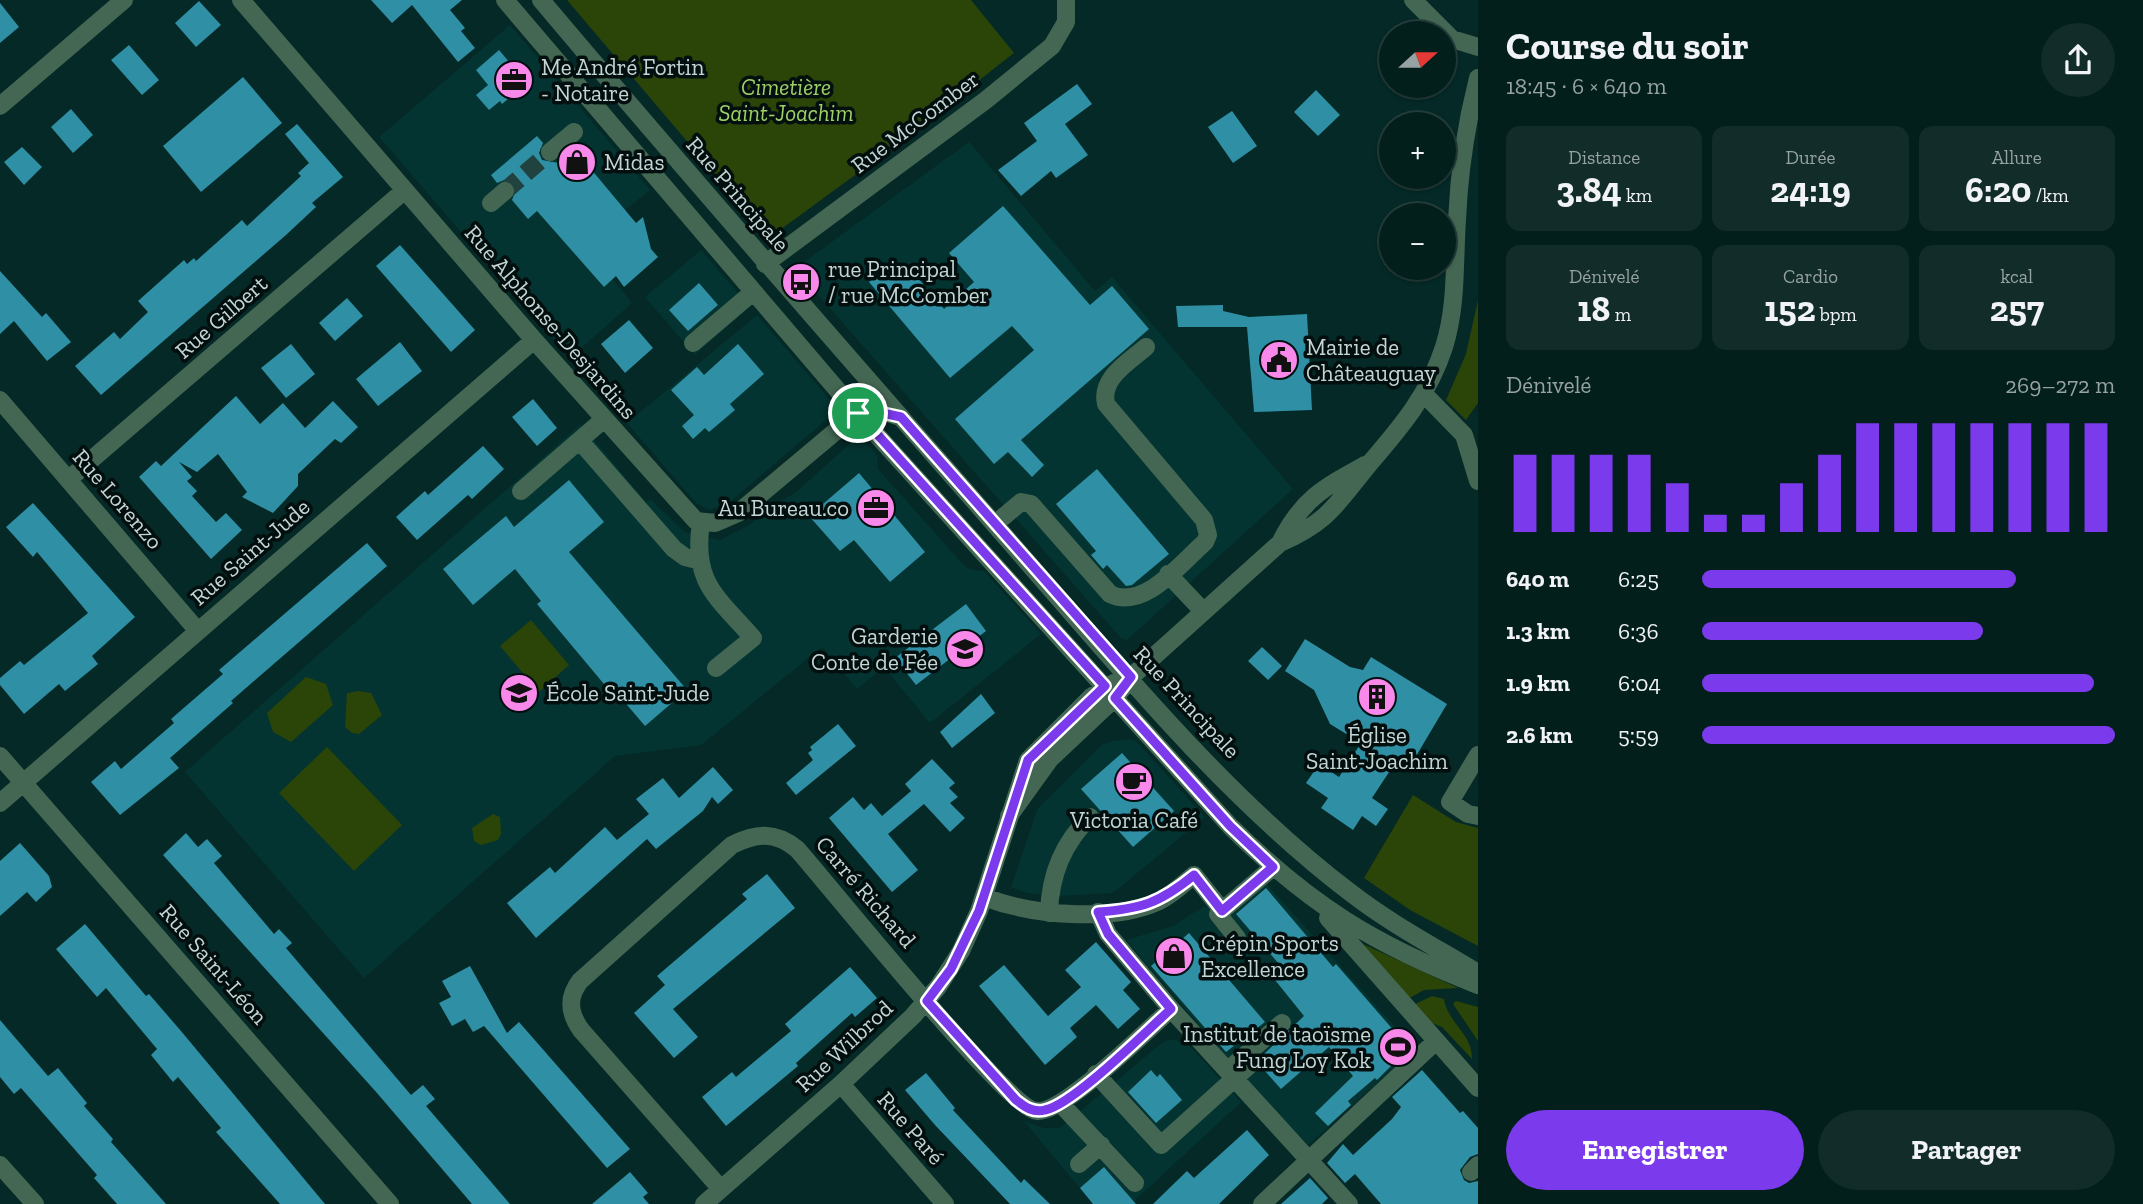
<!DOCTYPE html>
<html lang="fr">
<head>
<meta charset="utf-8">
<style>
	:root { --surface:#031f1c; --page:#112c29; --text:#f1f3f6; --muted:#97a2a3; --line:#243d3b; --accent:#7c3aed }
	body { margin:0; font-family:"Zilla Slab",serif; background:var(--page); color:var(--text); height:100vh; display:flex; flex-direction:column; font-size:26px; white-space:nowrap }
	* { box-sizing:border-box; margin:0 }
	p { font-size:23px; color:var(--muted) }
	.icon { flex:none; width:38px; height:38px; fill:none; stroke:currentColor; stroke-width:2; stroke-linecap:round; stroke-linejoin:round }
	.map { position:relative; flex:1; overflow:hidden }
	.details { display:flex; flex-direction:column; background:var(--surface); width:665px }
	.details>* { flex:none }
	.needle { width:46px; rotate:69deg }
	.tools { position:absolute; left:1379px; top:21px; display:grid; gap:14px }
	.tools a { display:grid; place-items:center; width:77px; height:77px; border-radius:50%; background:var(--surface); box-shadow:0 2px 5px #0004,0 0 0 2px var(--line); font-size:35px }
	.pin { position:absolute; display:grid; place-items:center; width:60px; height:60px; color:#fff; margin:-30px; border:4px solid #fff; border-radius:50%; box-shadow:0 2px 7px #0007 }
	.round { display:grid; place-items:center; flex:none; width:74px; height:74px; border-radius:37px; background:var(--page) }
	.summary { display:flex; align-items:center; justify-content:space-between; height:119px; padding:0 28px }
	h1 { font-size:38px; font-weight:700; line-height:52px }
	.figures { display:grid; grid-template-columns:repeat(3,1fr); gap:10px; height:119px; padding:7px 28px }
	.figures div { display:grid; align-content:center; border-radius:14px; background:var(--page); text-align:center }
	.figures b { font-size:35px; font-weight:700 }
	.figures small { font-size:19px; font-weight:400 }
	.figures p { font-size:19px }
	.chart { height:196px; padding:14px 28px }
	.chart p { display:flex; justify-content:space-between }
	.chart svg { width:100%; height:126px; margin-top:7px; stroke:var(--accent); stroke-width:6 }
	.action { display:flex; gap:14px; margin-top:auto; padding:14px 28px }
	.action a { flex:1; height:80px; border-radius:42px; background:var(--accent); color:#fff; font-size:28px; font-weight:700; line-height:80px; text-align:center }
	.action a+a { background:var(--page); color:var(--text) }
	ul { padding:0 28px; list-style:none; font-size:23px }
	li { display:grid; grid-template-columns:112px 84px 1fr; align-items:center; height:52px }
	li i { height:18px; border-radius:9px; background:var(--accent) }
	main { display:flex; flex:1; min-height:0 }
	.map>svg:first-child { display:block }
</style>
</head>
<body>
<main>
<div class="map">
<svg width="1478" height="1204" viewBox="0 0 1478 1204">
	<rect width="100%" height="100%" fill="#042926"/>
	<!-- built -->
	<path fill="#043431" d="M510 25 650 190 584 243 632 303 570 358 379 137Z
		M969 142 1095 291 1112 277 1293 489 1127 640 1121 638 797 271 800 265Z
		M701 250 750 307 695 355 645 297Z
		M757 315 830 400 833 414 731 501 710 510 696 503 627 423Z
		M581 424 646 502 650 499 685 532 720 540 751 524 777 503 795 493 854 440 863 439 877 456 878 469 962 563 969 569 984 571 1041 634 930 723 884 667 857 689 822 647 701 745 615 756 364 978 185 772Z
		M1130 739 1137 742 1205 817 1113 893 1059 896 1027 893 1011 887 1038 808 1102 745 1111 741Z
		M1257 873 1415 1049 1308 1145 1250 1085 1126 940 1173 926 1204 906 1213 910Z
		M1173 1039 1189 1045 1241 1102 1131 1204H1093L1024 1121 1044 1128H1060L1163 1042Z"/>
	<!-- green -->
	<path fill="#2b4407" d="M567 0H971L1014 53 892 148 769 238Z
		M1478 300V403L1466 420 1446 400 1466 354Z
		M531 620 569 665 539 692 500 646Z
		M306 677 326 684 333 705 291 742 273 732 267 713Z
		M359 691 371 693 382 715 359 734 352 733 345 727 347 693Z
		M327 747 402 825 354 871 279 793Z
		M1413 795 1456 822 1478 828V946L1410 910 1364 878Z
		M493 814 500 817 501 834 498 840 481 845 474 841 472 828Z
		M1363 944 1458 988 1424 990 1408 999Z
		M1432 996 1444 999C1447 1022 1473 1034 1472 1059L1442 1027 1429 1022 1413 1005Z
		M1456 1001 1478 1007V1041L1453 1004Z"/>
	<!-- building -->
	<path fill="#2f8fa5" d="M371 0H462L450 10 465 28 461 31 475 48 458 62 412 5 392 23Z
		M199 1 221 25 196 47 175 23Z
		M0 3 19 27 0 43Z
		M129 45 159 80 142 95 111 60Z
		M499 50 527 83 502 104 500 101 489 110 476 95 488 85 476 70Z
		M243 77 282 123 201 192 163 146Z
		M1077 84 1092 104 1065 124 1088 155 1056 178 1051 171 1021 196 998 170 1037 141 1024 123Z
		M1316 90 1340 115 1318 136 1294 112Z
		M71 109 93 135 73 153 51 127Z
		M1232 111 1257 146 1233 163 1208 127Z
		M297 124 343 177 312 203 316 207 286 235 101 395 75 366 114 332 120 339 148 312 138 301 184 260 187 264 194 258 196 261 242 220 247 226 301 176 298 173 309 163 285 134Z
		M537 136 543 143 539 153 542 160 559 163 575 150 636 223 643 217 651 249 658 257 624 287 616 276 604 287 537 211 528 219 512 200 516 190 513 183 504 180 497 183 491 175Z
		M22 147 42 167 24 185 4 162Z
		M1003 206 1090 305 1112 286 1149 329 1021 440 1044 465 1032 477 1008 452 994 464 955 419 1034 350 1012 326 950 378 869 282 892 263 899 273 908 266 944 309 974 282 949 253Z
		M400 245 475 330 451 352 376 266Z
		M0 271 42 317 46 313 71 342 47 361 14 321 0 334Z
		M699 283 718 305 688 331 669 310Z
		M347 298 363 316 335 341 319 323Z
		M1223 305V311L1249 317 1307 314 1312 410 1254 412 1247 327H1178L1176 306Z
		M629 320 653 348 625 373 601 344Z
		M400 342 422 371 378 406 356 379Z
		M291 344 315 374 286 398 261 368Z
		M738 344 764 374 730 404 735 410 709 432 705 428 693 439 682 426 694 415 671 390 697 367 704 375Z
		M236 396 260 424 283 403 305 428 333 401 358 427 341 443 335 439 298 474V486L273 513 242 497 247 492 218 454 197 472 179 462 192 477 187 481 197 491 192 496 216 522 226 513 242 530 211 559 139 477 156 461 161 466Z
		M533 399 557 428 537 446 512 417Z
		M483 446 504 469 472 499 468 495 417 540 396 517 425 491 428 495Z
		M1097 469 1169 554 1132 585 1126 586 1107 565 1103 569 1091 555 1096 551 1056 504Z
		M859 473 925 552 890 582 854 540 840 551 809 516Z
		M569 480 604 522 569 552 687 690 645 726 622 699 619 702 537 604 541 601 515 569 473 605 443 569 506 516 514 527Z
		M33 503 135 617 92 656 98 664 65 691 59 684 24 714 0 685V678L20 661 24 665 88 613 37 552 33 557 6 527Z
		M367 543 387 566 231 701 233 703 170 758 179 768 120 815 91 782 115 761 121 769 174 723 171 719 223 674 219 670Z
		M966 604 986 631 916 685 895 658Z
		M1305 639 1350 667 1363 670 1371 657 1447 704 1409 768 1397 760 1372 798 1388 809 1376 826 1362 816 1353 830 1321 808 1328 798 1306 783 1319 764 1339 777 1361 743 1330 724 1314 690 1285 671Z
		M1262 647 1282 666 1268 680 1248 661Z
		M981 694 995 713 952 748 940 732Z
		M838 724 856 746 796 795 786 783 813 760 808 753 812 750 810 747Z
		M1122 753 1174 811 1133 847 1081 789Z
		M932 759 955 783 949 788 958 797 950 803 965 818 950 832 924 804 888 834 918 870 892 892 829 818 853 797 864 810 871 803 882 816 911 791 905 784Z
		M713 767 733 790 718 804 712 797 703 811 656 849 647 839 536 938 507 903 550 867 555 873 605 827 617 840 649 814 636 799 663 778 679 798Z
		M186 833 198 847 207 839 222 856 214 863 274 934 279 929 292 943 286 948 411 1095 423 1085 435 1099 426 1106 510 1204H472L377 1093 163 855Z
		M20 843 49 876 52 887 36 902 27 892 0 916V861Z
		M767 874 795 908 673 1009 698 1037 674 1058 634 1013 665 985 657 976 747 899 742 894Z
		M1266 888 1333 967 1336 964 1409 1048 1377 1080 1375 1078 1348 1101 1351 1105 1328 1126 1315 1113 1353 1076 1329 1047 1281 1089 1265 1071 1270 1067 1264 1054 1304 1016 1275 980 1285 971 1236 914Z
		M85 924 146 996 149 994 181 1031 325 1204H280L216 1132 221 1128 178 1077 173 1082 151 1055 157 1049 106 988 97 997 56 949Z
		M1189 933 1265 1022 1226 1052 1151 966Z
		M1096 942 1131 982 1123 990 1140 1009 1118 1029 1096 1005 1070 1028 1077 1037 1045 1065 979 986 1004 965 1048 1016 1081 987 1065 970Z
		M470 966 507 1033 519 1022 630 1149 607 1168 484 1026 473 1032 465 1019 452 1026 439 1003 451 997 442 981Z
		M850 967 877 998 855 1017 852 1013 796 1063 798 1066 726 1126 702 1097 732 1072 736 1077 791 1031 785 1024Z
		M0 1020 48 1076 58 1068 87 1103 84 1106 113 1139 111 1142 166 1204H117L94 1178 97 1175 21 1088 14 1094 0 1077Z
		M1151 1070 1157 1077 1160 1074 1182 1100 1156 1123 1128 1092Z
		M1422 1070 1460 1113 1463 1111 1478 1128V1154L1470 1157 1460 1170 1464 1180 1469 1183 1478 1181V1204H1381L1355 1174 1345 1183 1327 1163 1343 1144 1353 1155 1392 1119 1401 1107 1392 1097Z
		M926 1073 955 1108 953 1110 1021 1183 1024 1179 1050 1204H1010L935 1125 905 1090Z
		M1247 1130 1269 1155 1219 1204H1153L1187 1171 1194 1178Z
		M1104 1167 1109 1173 1136 1204H1093L1080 1188Z
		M630 1172 648 1193 643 1197 649 1204H592Z
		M1310 1178 1328 1198 1322 1204H1281Z"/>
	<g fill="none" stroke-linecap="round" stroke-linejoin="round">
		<!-- minor-tunnel -->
		<path stroke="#214340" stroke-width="18" stroke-dasharray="18 9" stroke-linecap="butt" d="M505 191 550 152"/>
		<!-- minor -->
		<path stroke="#446753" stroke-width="18" d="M241 0 534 340 696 521 715 523 738 513 861 410 874 409 901 417
			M505 0 857 413 1230 826C1309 904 1374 945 1478 985
			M541 0C690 177 843 351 996 526 1105 650 1219 793 1351 893 1391 924 1435 947 1478 973
			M1413 0 1452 39 1478 47
			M0 106 124 0
			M550 152 574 132
			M491 203 505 191
			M765 264 986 100 1052 46 1066 22V0
			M693 343 753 292
			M1424 394 1464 435 1478 481
			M0 400 197 630
			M580 441 674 549 685 557 697 560
			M69 479 405 190
			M521 491 603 420
			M701 522C692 582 716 596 753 638L716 668
			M995 524 1021 502 1031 504 1110 594C1144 611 1181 563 1205 542L1208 535 1204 520 1106 404C1100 378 1129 362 1146 347
			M1280 543C1302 499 1323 488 1365 465
			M1168 574 1203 611
			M1478 755 1450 802 1468 814 1478 816
			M0 756 390 1204
			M0 803 534 340
			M1009 816 1050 759 1115 698 1131 677 1280 543C1330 521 1337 503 1370 463 1401 427 1429 394 1444 347 1457 306 1454 264 1457 220 1459 172 1466 125 1478 78
			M984 897C1031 915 1112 923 1159 901 1172 895 1183 884 1194 875L1222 910
			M1098 912 1108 934 1171 1009 1349 1204
			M1049 913C1050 876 1063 843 1090 817
			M1328 918 1478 1088
			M1237 938 1218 914 1273 867
			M1235 1064 1282 1023
			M1096 1074 1161 1145 1255 1060
			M841 1084 945 1204
			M1061 1104 1135 1183
			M1079 1164 1101 1145
			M0 1165 35 1204
			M1471 1172 1478 1165
			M721 1189 581 1030C569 1013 567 998 580 981L732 845C756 833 775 831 797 849 828 884 1009 1110 1037 1111 1064 1113 1147 1030 1171 1009
			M704 1204 841 1084 913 1016 938 987 961 951 979 911 1028 760 1091 697 1114 683
			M1262 1204 1436 1041"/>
	</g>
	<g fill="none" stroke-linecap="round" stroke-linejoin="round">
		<defs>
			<path id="route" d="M864 409 901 417 1131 677 1115 698 1230 826 1273 867 1222 911 1194 875C1160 903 1141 909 1098 912L1108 934 1171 1009C1145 1032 1074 1104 1045 1110 1033 1113 1025 1107 1016 1100L927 1001 951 969 979 911 1028 760 1105 686 858 413Z"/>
		</defs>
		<!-- route casing -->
		<use href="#route" stroke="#fff" stroke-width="14"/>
		<!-- route -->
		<use href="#route" stroke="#7c3aed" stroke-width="9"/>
	</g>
	<!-- icons -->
	<defs>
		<symbol id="office-disc" viewBox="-11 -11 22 22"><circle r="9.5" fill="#f888ea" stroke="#030f0e"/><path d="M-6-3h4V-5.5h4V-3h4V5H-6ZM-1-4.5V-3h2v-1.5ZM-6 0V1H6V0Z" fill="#111"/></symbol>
		<symbol id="shop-disc" viewBox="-11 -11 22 22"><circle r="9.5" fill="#f888ea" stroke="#030f0e"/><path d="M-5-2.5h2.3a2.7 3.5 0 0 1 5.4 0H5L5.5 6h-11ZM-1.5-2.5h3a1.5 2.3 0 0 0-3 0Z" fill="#111"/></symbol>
		<symbol id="bus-disc" viewBox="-11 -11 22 22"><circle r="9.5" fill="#f888ea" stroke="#030f0e"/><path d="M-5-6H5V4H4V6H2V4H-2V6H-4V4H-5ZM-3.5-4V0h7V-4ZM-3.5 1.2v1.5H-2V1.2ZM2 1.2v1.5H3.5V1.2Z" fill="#111"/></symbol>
		<symbol id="civic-disc" viewBox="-11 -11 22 22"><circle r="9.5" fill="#f888ea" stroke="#030f0e"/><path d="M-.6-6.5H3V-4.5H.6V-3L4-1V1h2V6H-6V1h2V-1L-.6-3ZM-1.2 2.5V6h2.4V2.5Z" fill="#111"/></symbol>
		<symbol id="school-disc" viewBox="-11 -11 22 22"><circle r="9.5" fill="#f888ea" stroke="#030f0e"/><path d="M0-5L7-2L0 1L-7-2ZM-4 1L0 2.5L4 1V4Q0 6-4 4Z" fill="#111"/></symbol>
		<symbol id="building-disc" viewBox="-11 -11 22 22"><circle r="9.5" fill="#f888ea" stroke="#030f0e"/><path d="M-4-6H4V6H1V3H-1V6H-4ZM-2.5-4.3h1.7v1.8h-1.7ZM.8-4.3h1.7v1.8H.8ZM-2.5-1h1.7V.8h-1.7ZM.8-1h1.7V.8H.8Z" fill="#111"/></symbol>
		<symbol id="cafe-disc" viewBox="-11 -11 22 22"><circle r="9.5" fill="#f888ea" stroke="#030f0e"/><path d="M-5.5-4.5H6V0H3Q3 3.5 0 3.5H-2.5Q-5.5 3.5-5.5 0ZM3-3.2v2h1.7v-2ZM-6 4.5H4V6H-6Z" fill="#111"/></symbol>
		<symbol id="stadium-disc" viewBox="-11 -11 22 22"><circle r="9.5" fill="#f888ea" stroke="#030f0e"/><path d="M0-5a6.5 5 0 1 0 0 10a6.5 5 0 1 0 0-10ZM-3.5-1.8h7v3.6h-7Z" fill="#111"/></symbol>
	</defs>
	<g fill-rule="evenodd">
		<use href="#office-disc" x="492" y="58" width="44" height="44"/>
		<use href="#shop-disc" x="555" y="140" width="44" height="44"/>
		<use href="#bus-disc" x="779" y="260" width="44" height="44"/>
		<use href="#civic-disc" x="1257" y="338" width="44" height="44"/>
		<use href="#office-disc" x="854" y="486" width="44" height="44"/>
		<use href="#school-disc" x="943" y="627" width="44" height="44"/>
		<use href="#school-disc" x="497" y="671" width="44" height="44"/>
		<use href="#building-disc" x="1355" y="675" width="44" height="44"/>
		<use href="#cafe-disc" x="1112" y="760" width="44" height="44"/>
		<use href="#shop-disc" x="1152" y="934" width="44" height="44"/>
		<use href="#stadium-disc" x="1376" y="1025" width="44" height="44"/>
	</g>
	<g text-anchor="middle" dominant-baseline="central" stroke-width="7" stroke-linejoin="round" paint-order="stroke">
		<!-- poi labels -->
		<g font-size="23" fill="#c4d6d4" stroke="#030f0e" text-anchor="start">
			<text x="541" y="67">Me André Fortin<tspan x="541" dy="26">- Notaire</tspan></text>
			<text x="604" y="162">Midas</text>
			<text x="828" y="269">rue Principal<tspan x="828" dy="26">/ rue McComber</tspan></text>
			<text x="1306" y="347">Mairie de<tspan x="1306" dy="26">Châteauguay</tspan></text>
			<text x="849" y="508" text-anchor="end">Au Bureau.co</text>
			<text x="938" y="636" text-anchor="end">Garderie<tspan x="938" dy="26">Conte de Fée</tspan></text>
			<text x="546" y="693">École Saint-Jude</text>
			<text x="1377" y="735" text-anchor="middle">Église<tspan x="1377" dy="26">Saint-Joachim</tspan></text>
			<text x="1134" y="820" text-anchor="middle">Victoria Café</text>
			<text x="1201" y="943">Crépin Sports<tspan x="1201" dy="26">Excellence</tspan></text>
			<text x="1371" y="1034" text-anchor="end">Institut de taoïsme<tspan x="1371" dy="26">Fung Loy Kok</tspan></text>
		</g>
		<!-- park labels -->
		<g font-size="23" font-style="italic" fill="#9fd167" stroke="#030f0e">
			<text x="786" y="87">Cimetière<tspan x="786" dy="26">Saint-Joachim</tspan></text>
		</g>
		<!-- street labels -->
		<g font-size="23" fill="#c4d6d4" stroke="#030f0e">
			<text transform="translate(915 122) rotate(-37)">Rue McComber</text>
			<text transform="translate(738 194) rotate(49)">Rue Principale</text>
			<text transform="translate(221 317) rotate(-41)">Rue Gilbert</text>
			<text transform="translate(551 322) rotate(49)">Rue Alphonse-Desjardins</text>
			<text transform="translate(118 499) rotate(49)">Rue Lorenzo</text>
			<text transform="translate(250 552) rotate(-41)">Rue Saint-Jude</text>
			<text transform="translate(1187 702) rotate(47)">Rue Principale</text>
			<text transform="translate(866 892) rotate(49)">Carré Richard</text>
			<text transform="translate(214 964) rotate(49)">Rue Saint-Léon</text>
			<text transform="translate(844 1046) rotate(-43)">Rue Wilbrod</text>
			<text transform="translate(911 1128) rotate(49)">Rue Paré</text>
		</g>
	</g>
</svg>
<div class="tools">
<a><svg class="needle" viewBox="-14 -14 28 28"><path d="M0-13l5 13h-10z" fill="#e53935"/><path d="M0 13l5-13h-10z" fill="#97a2a3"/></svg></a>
<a>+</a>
<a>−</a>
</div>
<div class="pin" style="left:858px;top:413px;background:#1e9e55"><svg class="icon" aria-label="arrive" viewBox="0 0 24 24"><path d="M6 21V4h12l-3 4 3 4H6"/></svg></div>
</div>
<section class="details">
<div class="summary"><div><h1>Course du soir</h1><p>18:45 · 6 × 640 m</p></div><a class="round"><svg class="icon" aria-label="share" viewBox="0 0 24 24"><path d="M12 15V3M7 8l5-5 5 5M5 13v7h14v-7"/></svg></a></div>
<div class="figures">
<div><p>Distance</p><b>3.84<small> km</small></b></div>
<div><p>Durée</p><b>24:19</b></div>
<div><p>Allure</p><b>6:20<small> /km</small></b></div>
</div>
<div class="figures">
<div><p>Dénivelé</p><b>18<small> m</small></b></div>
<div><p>Cardio</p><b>152<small> bpm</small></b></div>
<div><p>kcal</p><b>257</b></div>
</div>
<div class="chart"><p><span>Dénivelé</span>269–272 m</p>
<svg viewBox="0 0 160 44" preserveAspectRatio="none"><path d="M5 44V17M15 44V17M25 44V17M35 44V17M45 44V27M55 44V38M65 44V38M75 44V27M85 44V17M95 44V6M105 44V6M115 44V6M125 44V6M135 44V6M145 44V6M155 44V6"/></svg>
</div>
<ul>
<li><b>640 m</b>6:25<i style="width:76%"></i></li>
<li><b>1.3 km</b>6:36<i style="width:68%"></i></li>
<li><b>1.9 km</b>6:04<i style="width:95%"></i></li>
<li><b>2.6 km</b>5:59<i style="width:100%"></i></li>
</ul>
<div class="action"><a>Enregistrer</a><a>Partager</a></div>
</section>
</main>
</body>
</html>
